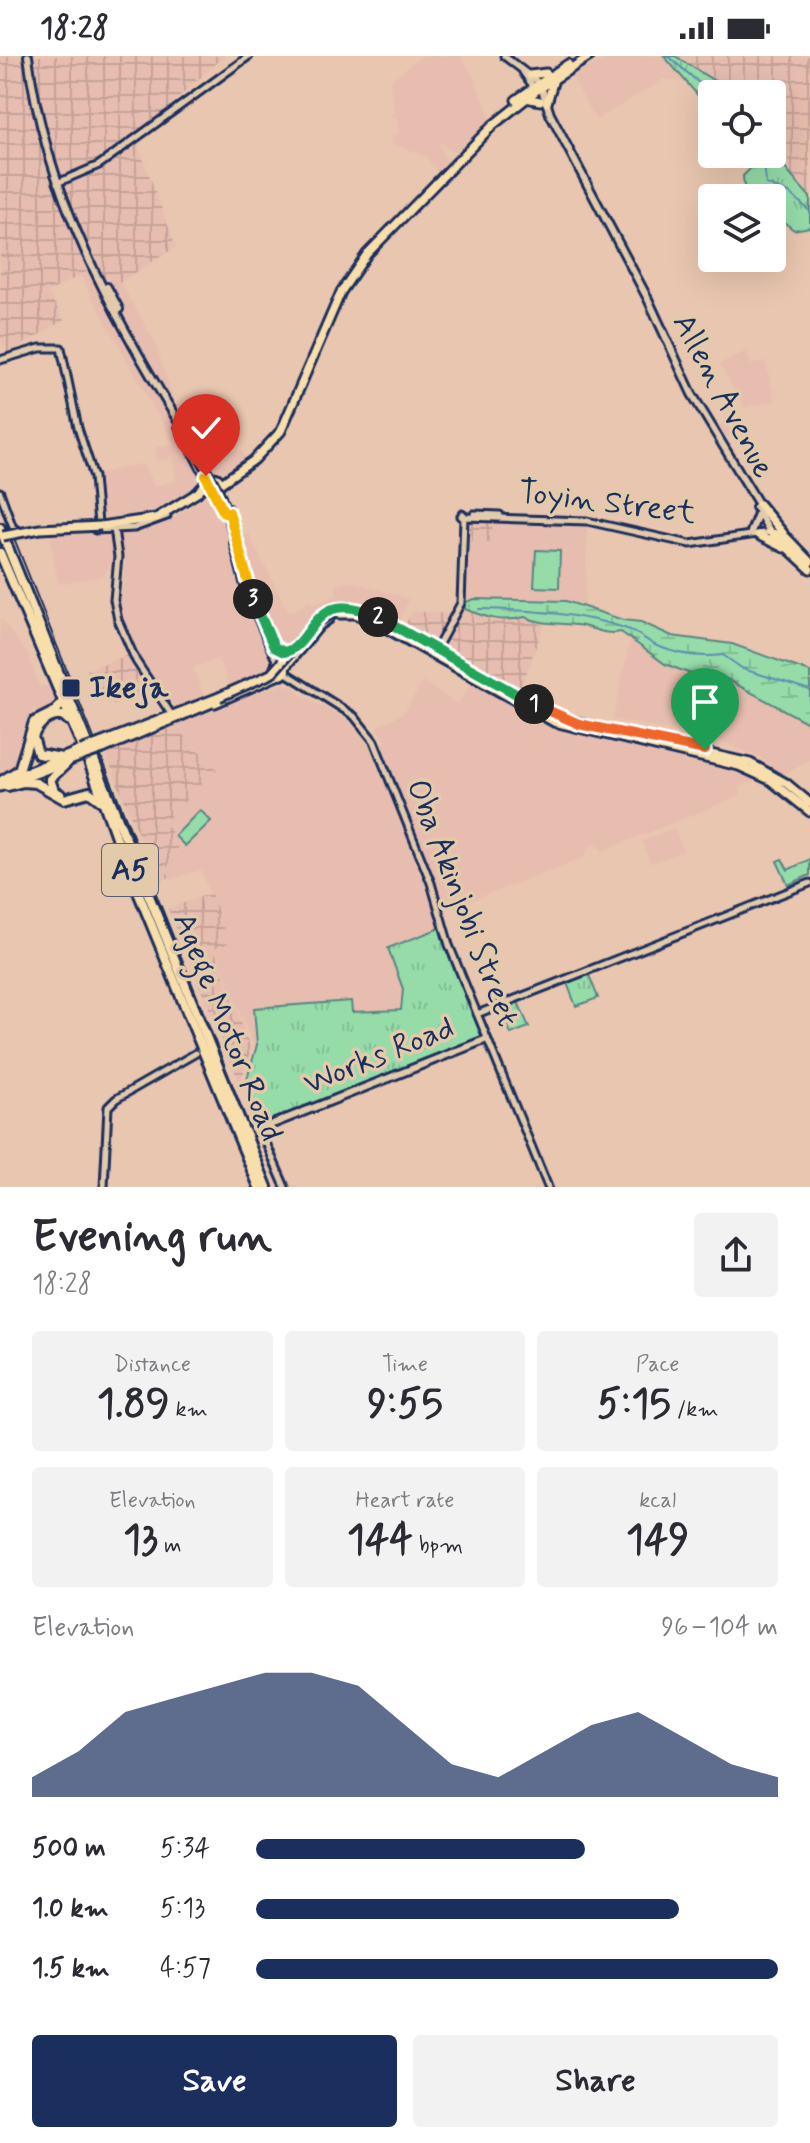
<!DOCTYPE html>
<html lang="en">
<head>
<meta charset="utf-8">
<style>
	:root { --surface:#fff; --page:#f2f2f3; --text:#2b2b33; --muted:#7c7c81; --accent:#1b2f5e }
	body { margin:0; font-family:Mynerve,sans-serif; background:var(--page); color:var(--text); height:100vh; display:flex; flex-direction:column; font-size:30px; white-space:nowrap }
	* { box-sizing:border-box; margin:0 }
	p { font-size:26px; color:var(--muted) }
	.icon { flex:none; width:44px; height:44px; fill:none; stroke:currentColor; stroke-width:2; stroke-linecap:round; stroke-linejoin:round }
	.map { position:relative; height:1131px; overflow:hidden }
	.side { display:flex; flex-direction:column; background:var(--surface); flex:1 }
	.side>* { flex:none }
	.buttons { position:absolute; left:698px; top:24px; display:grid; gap:16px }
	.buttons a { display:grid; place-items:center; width:88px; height:88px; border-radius:8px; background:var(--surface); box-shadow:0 8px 32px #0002; font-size:40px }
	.pin { position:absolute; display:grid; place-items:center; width:68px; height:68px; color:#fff; margin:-82px -34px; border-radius:50% 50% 50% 0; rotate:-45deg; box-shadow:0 0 8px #0007 }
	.pin .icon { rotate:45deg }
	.km { position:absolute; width:40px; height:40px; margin:-20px; border-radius:50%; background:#222; color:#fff; font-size:22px; line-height:40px; text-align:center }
	.round { display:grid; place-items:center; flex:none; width:84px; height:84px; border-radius:8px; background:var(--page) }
	.summary { display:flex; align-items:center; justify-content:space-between; height:136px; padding:0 32px }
	h1 { font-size:44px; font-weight:700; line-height:60px }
	.metrics { display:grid; grid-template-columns:repeat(3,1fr); gap:12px; height:136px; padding:8px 32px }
	.metrics div { display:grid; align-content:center; border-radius:8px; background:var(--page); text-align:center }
	.metrics b { font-size:40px; font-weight:700 }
	.metrics small { font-size:22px; font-weight:400 }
	.metrics p { font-size:22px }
	.chart { height:224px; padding:16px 32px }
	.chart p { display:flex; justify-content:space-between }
	.chart svg { width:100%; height:144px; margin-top:8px; fill:var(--accent); opacity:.7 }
	.button { display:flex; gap:16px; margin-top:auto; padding:16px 32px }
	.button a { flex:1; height:92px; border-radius:8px; background:var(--accent); color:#fff; font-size:32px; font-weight:700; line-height:92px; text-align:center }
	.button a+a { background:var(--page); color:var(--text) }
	ul { padding:0 32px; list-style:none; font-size:26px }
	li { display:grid; grid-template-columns:128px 96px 1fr; align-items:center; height:60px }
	li i { height:20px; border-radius:10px; background:var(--accent) }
	.status { display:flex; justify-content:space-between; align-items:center; height:56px; padding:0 40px; background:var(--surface); direction:ltr }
	.status svg { height:22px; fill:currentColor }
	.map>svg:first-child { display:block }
</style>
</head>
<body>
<div class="status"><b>18:28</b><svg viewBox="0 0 49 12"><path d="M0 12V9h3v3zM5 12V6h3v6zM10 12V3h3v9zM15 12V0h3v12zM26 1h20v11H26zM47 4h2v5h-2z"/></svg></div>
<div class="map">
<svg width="810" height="1131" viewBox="0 0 810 1131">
	<defs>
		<pattern id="industrial-grid" width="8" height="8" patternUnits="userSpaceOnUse" patternTransform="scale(2)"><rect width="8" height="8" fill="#e6bdaf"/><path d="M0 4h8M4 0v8" fill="none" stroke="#c5a399"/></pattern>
		<pattern id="grass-tufts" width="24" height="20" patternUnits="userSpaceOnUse" patternTransform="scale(2)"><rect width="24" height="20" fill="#96dca9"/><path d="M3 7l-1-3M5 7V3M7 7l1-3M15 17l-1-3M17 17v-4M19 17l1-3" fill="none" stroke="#81bd94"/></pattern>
		<pattern id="wetland-marsh" width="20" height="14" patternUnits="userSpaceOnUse" patternTransform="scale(2)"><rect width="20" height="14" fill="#96dca9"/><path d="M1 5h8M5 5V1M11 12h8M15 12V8" fill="none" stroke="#81bd94"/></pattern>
	</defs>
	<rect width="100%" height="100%" fill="#e9c6af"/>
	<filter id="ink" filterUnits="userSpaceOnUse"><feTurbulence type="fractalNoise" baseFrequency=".0125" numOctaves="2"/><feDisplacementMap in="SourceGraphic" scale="16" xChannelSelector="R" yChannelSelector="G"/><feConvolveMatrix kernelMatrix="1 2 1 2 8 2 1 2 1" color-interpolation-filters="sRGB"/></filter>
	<g filter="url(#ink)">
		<!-- built -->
		<path fill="#e6bdaf" d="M422 0H460L473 19 491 63 456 95 448 94 441 86 439 89 448 107 438 117 426 100 391 87 392 81 399 78 397 60 388 62 395 58 390 25Z
			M613 0H664L689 27 664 23 596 64 571 19Z
			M99 209 111 231 120 226 155 286 177 356 211 386 220 401 242 393 245 402 227 415 217 417 194 379 184 383 206 422 204 429 152 461 125 468 121 475 148 471 176 460 212 437 273 604 274 610 261 620 230 632 218 602 193 612 205 643 177 653 163 634 152 638 131 598 137 595 123 562 121 547 125 501 113 503 103 520 59 528 54 505 49 470 97 468 94 419 142 408 154 430 176 425 173 401 169 400V405L157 403 155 392 174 388 80 219Z
			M747 295 751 309 765 305 775 345 744 351 720 308Z
			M738 356 745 367 744 383 720 379 715 372Z
			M493 464 587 468 585 551 566 545 474 543 464 547V485H492Z
			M248 477 289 557 310 545 314 549 337 539 336 529 352 526 409 543 398 567 368 551 341 549 314 561 287 594 278 591 247 514 240 481Z
			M0 563 27 597 39 630 55 631 58 645 37 658 35 651 21 679 17 707 0 721Z
			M631 583 665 608 691 618 719 619 810 668V704L781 720 760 701 721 685 613 663Z
			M474 624 570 674 731 711 761 721 741 731V739L603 795 596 789 588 791 584 801 446 854 381 688 387 685 376 671 405 656 423 626 457 648Z
			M282 628 294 631 299 638 355 668 366 683 398 756 440 872 388 893 403 933 399 947 402 955 352 956 351 945 255 952 258 979 255 994 214 892 228 886 201 814 171 823 166 815 179 789 165 765 217 713 181 677 182 666Z
			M674 772 683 795 650 807 642 785Z"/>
		<!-- industrial -->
		<path fill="url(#industrial-grid)" d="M0 0H224L163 56 134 78 176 191 111 232 98 210 48 236 64 264 8 298 0 282Z
			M675 0H810V141L786 115 773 92 778 47 772 44V38H753L716 26Z
			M466 463 493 464 492 486 464 485Z
			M465 553 490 564 509 565 525 561 544 569 520 634 404 571 413 555 460 559Z
			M131 598 151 634 113 649 110 642 100 646 87 614Z
			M182 666 181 677 217 713 165 765 179 789 166 814 170 821 157 826 106 699Z
			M211 837 229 887 214 893 251 993 240 1028 168 853Z"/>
		<!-- grass -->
		<path fill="url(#grass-tufts)" stroke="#588684" stroke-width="2" d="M664 0H675L716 26 753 38H712V48L706 49Z
			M772 44 778 46C772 101 773 100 810 141V171L794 174 772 157V142H745L743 120 753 110 752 101 772 98Z
			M440 872 484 981 261 1069 247 1023 257 989 254 952 351 945 352 956 401 954 403 933 388 892Z
			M589 919 598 942 576 950 567 927Z
			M518 946 529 971 511 978 501 953Z"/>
		<!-- wetland -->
		<path fill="url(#wetland-marsh)" stroke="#588684" stroke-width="2" d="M474 543 566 545 623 564 641 566 672 580 732 588 810 616V668L719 619 691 618 665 608 621 576C606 579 598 574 583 570 562 566 545 570 525 561 502 567 487 562 465 553L464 547Z"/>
		<!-- garden -->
		<path fill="#96dca9" stroke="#588684" stroke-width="2" d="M536 494 560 495 559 532 534 531Z
			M200 754 211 765 185 790 175 780Z
			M782 803 788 814 810 803V819L788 829 777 805Z"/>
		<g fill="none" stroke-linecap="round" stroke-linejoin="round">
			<!-- stream -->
			<path stroke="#5c90b1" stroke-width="2" d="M668 0 712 38
				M763 98 766 128 789 137 810 155
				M479 553C528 554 584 557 630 574 640 578 648 586 657 590 679 599 700 602 723 599L743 613 810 634"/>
			<defs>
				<path id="tertiary" d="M504 0 538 26
					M523 16 533 30
					M57 127 99 109 249 0
					M0 304 40 292H61L78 372 94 421 98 468
					M0 436 13 472 20 475
					M462 458 465 460 463 462 461 460Z
					M474 458 500 459
					M464 461 587 465 690 488 770 476
					M114 473 118 501 114 544 118 564 136 605 171 658
					M95 474 134 472 167 460
					M440 594 439 588 461 547 464 462
					M286 617 354 660 374 685 431 827 449 889 548 1131
					M477 958 810 827
					M260 1073 285 1131
					M104 1131 108 1051 116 1043 196 997"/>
				<path id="secondary" d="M28 0C45 137 111 257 183 373
					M541 30 550 58 648 243 692 338 761 452
					M107 231 119 253
					M179 370 208 425
					M212 433 223 454
					M756 451 770 476
					M228 452 237 480
					M751 476 759 455
					M234 487 246 534 276 603V611
					M245 1079 487 983"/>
				<path id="primary" d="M530 19 546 17
					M526 42 540 45
					M516 44 568 8
					M547 47 554 23
					M208 427a6 6 0 1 1 12 0a6 6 0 1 1-12 0Z
					M220 428 254 404 281 375 341 236 367 198 493 69 536 35 590 0
					M759 448 783 477
					M101 470 156 462 197 437 208 425
					M770 476 810 513
					M770 476 787 482 810 506
					M758 479 784 492 789 488 803 499
					M336 555 349 551 370 557 553 658 593 671 750 707 786 727 810 747
					M338 558H355L373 565 554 666 739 710 770 724 810 756
					M274 591 284 596 292 594
					M274.5 614a5.5 5.5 0 1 1 11 0a5.5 5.5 0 1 1-11 0Z
					M285 611 319 570 329 563
					M215 647 279 619
					M100 687 219 641
					M103 693 219 644
					M9 723 81 694
					M0 731 83 700"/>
				<path id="trunk" d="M0 472C87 692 178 911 267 1131
					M0 497 89 706 120 792 259 1131
					M62 702 38 698 33 681C37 668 50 658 64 660L68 664
					M0 726 19 714 34 666 56 655 63 645
					M8 730 23 726 36 727 64 743 89 736 101 745
					M60 738 54 735 50 723 67 707"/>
			</defs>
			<!-- tertiary casing -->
			<use href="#tertiary" stroke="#1b2f5e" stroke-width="11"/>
			<!-- secondary casing -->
			<use href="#secondary" stroke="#1b2f5e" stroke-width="12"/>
			<!-- primary casing -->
			<use href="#primary" stroke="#1b2f5e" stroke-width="13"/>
			<!-- trunk casing -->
			<use href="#trunk" stroke="#1b2f5e" stroke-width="14"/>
			<!-- tertiary -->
			<use href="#tertiary" stroke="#e2caaa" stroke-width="5"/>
			<!-- secondary -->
			<use href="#secondary" stroke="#e2caaa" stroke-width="6"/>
			<!-- primary -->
			<use href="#primary" stroke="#f8deab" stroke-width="7"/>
			<!-- trunk -->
			<use href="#trunk" stroke="#f8deab" stroke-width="8"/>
			<!-- rail -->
			<path stroke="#1b2f5e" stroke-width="2" d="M0 447 273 1131"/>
			<defs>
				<path id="secondary-bridge" d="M184 372 220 438 236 486"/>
				<path id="primary-bridge" d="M3 480 40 473 101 470
					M219 641 271 618 316 567 336 555
					M81 694 100 687
					M83 700 103 693"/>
			</defs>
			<!-- secondary-bridge casing -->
			<use href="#secondary-bridge" stroke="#1b2f5e" stroke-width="12" stroke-linecap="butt"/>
			<!-- primary-bridge casing -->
			<use href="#primary-bridge" stroke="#1b2f5e" stroke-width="13" stroke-linecap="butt"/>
			<!-- secondary-bridge -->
			<use href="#secondary-bridge" stroke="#e2caaa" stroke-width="6"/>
			<!-- primary-bridge -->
			<use href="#primary-bridge" stroke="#f8deab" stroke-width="7"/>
		</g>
	</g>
	<g fill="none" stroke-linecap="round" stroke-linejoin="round" filter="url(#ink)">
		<defs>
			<path id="split-1" d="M534 648 579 668 705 694"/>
			<path id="split-2" d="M378 561 534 648"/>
			<path id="split-3" d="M253 543 274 591 284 596C315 591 311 527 378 561"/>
			<path id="split-4" d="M206 420 224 457 229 456 253 543"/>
		</defs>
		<!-- split-1 casing -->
		<use href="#split-1" stroke="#fff" stroke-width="16"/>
		<!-- split-2 casing -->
		<use href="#split-2" stroke="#fff" stroke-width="16"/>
		<!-- split-3 casing -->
		<use href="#split-3" stroke="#fff" stroke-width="16"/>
		<!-- split-4 casing -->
		<use href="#split-4" stroke="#fff" stroke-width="16"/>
		<!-- split-1 -->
		<use href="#split-1" stroke="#f0652b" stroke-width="10"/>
		<!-- split-2 -->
		<use href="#split-2" stroke="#22a559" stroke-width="10"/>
		<!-- split-3 -->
		<use href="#split-3" stroke="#22a559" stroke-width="10"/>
		<!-- split-4 -->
		<use href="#split-4" stroke="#f5b400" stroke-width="10"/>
	</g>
	<!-- markers -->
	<rect fill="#1b2f5e" stroke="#e2caaa" stroke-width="3" x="61" y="622" width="20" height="20" rx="4"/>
	<g text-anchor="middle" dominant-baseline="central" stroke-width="7" stroke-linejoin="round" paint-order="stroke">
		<!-- shield labels -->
		<rect fill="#e2caaa" stroke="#575e75" stroke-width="2" x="102" y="788" width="56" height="52" rx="6"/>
		<g font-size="30" font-weight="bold" fill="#1b2f5e">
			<text x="130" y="814">A5</text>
		</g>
		<!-- street labels -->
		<g font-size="32" fill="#1b2f5e" stroke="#e2caaa">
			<text transform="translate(723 340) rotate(62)">Allen Avenue</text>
			<text transform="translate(607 447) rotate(7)">Toyin Street</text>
			<text transform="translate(462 847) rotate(69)">Oba Akinjobi Street</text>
			<text transform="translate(227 971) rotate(68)">Agege Motor Road</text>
			<text transform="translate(379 1000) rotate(-22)">Works Road</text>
		</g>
		<!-- poi labels -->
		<g font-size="32" font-weight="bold" fill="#1b2f5e" stroke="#e2caaa" text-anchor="start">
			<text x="89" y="632">Ikeja</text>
		</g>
	</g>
</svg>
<div class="buttons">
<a><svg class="icon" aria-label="locate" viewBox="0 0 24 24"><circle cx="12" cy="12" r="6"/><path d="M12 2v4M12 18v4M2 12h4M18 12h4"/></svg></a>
<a><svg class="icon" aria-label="layers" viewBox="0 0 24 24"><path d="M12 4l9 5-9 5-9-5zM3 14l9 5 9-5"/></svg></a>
</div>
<div class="pin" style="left:705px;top:694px;background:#1e9e55"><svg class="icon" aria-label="arrive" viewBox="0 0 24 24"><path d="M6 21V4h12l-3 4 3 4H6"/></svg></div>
<div class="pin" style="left:206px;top:420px;background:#d93025"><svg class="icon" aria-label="check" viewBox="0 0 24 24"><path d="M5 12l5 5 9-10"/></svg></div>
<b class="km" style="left:534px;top:648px">1</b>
<b class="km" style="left:378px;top:561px">2</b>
<b class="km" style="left:253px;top:543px">3</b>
</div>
<section class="side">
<div class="summary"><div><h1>Evening run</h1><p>18:28</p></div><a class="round"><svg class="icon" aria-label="share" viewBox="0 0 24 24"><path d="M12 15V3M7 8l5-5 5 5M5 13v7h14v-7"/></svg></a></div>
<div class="metrics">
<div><p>Distance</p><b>1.89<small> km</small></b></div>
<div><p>Time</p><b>9:55</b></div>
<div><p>Pace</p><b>5:15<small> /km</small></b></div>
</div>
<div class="metrics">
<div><p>Elevation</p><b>13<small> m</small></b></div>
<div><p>Heart rate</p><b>144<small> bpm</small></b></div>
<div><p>kcal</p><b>149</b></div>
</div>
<div class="chart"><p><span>Elevation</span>96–104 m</p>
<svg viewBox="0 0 160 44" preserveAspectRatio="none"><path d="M0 44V38L10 30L20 18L30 14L40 10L50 6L60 6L70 10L80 22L90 34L100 38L110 30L120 22L130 18L140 26L150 34L160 38V44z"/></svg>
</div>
<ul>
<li><b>500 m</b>5:34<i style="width:63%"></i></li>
<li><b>1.0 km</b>5:13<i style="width:81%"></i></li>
<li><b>1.5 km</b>4:57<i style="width:100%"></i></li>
</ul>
<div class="button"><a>Save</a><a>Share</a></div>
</section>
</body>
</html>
